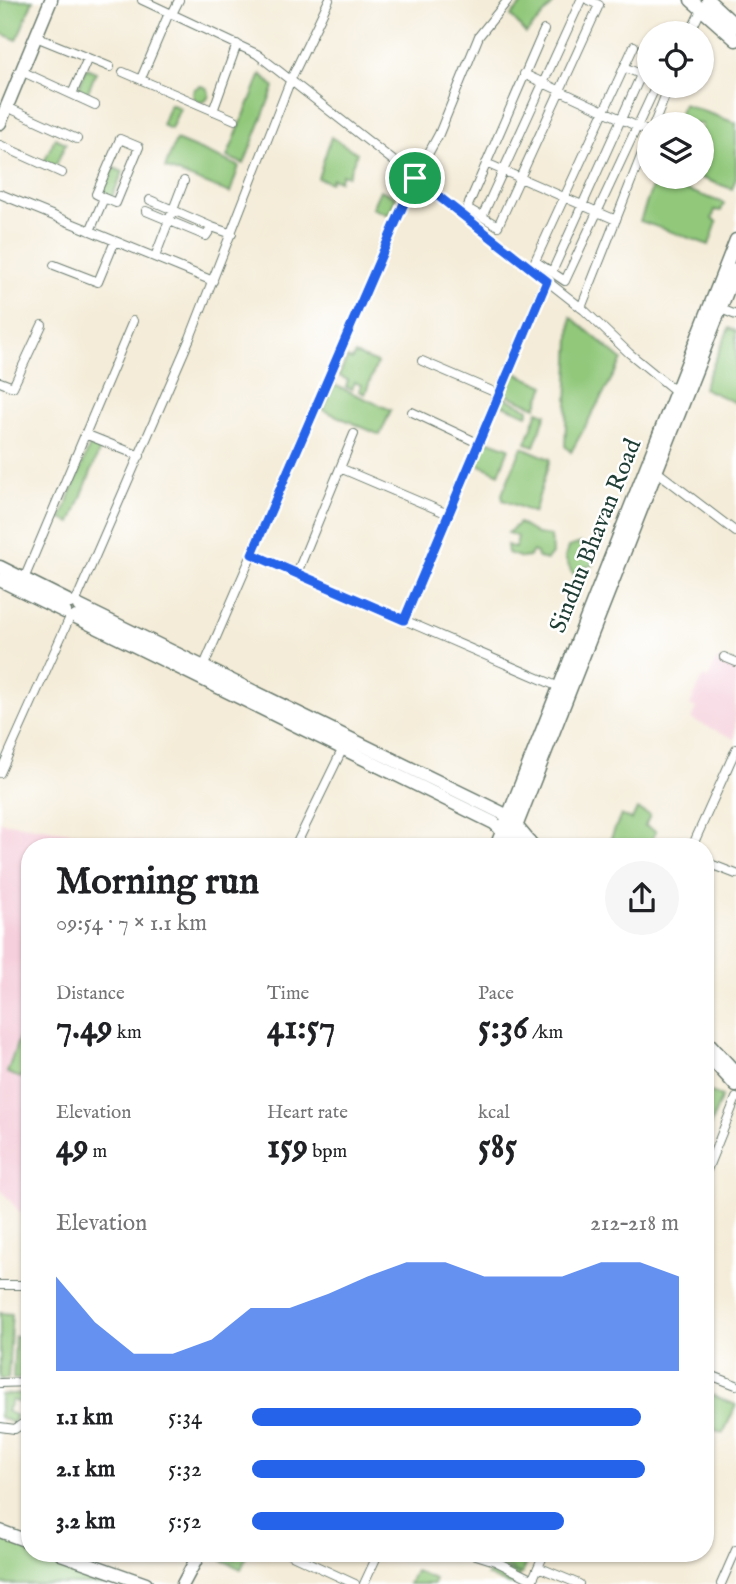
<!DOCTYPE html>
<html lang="en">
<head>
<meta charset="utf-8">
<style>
	:root { --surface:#fff; --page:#f6f6f6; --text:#202124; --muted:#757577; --accent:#2563eb }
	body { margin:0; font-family:"IM FELL English",serif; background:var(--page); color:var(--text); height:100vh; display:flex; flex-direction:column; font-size:26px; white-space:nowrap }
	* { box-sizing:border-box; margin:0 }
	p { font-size:23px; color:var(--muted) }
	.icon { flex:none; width:38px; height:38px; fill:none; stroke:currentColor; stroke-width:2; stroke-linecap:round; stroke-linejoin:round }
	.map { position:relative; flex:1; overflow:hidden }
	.drawer { position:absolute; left:21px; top:838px; width:693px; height:724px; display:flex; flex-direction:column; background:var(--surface); border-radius:28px; box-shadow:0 2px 5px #0004 }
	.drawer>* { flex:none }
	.controls { position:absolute; left:637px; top:21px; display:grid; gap:14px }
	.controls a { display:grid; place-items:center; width:77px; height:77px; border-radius:50%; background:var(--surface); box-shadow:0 2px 5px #0004; font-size:35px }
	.pin { position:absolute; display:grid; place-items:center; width:60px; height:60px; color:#fff; margin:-30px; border:4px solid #fff; border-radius:50%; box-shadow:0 2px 7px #0007 }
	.round { display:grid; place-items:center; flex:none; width:74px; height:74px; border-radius:37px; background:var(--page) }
	.overview { display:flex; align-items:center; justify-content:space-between; height:119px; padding:0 35px }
	h1 { font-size:38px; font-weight:800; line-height:52px }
	.figures { display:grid; grid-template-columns:repeat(3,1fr); gap:10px; height:119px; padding:7px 35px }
	.figures div { display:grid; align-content:center }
	.figures b { font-size:35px; font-weight:800 }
	.figures small { font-size:19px; font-weight:400 }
	.figures p { font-size:19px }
	.chart { height:196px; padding:14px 35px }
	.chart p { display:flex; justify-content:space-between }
	.chart svg { width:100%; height:126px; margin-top:7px; fill:var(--accent); opacity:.7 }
	ul { padding:0 35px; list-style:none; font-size:23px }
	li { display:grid; grid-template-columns:112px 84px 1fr; align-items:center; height:52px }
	li i { height:18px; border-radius:9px; background:var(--accent) }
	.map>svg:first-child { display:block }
</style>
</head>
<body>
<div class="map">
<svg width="736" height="1584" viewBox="0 0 736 1584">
	<rect width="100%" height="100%" fill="#fff"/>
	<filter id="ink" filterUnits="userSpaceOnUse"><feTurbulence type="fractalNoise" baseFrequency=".0143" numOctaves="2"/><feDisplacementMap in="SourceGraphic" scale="14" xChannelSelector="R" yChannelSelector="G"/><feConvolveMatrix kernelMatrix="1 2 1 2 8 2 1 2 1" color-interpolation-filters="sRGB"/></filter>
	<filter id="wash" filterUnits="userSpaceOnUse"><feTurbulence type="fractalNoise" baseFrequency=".00686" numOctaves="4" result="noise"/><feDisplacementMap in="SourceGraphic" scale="28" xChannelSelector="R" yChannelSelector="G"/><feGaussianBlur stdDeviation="1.57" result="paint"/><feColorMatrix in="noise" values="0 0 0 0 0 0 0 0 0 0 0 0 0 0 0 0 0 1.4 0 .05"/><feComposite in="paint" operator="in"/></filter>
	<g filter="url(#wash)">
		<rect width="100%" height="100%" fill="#f4ecd8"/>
		<!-- built -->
		<path fill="#f5cfdb" d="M717 659 736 667 735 739 691 719 696 708 690 705 703 677 708 679Z
			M0 822 176 847H30V1224L0 1189Z"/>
		<!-- green -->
		<path fill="#91c87a" stroke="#588257" stroke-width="2" d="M0 0H33L17 40 0 33Z
			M525 0H557L526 34 511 16Z
			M86 68 96 72 87 94 78 90Z
			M261 74 274 87 244 164 227 157Z
			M193 94a8 8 0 1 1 16 0a8 8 0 1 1-16 0Z
			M170 104 180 108 171 129 162 125Z
			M683 104 736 123V178L732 189 699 177 702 124H676Z
			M331 137 357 153 348 176 342 174 339 181 332 178 330 183 318 178Z
			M55 138 66 143 55 167 44 162Z
			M176 140 239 166 230 193 165 168Z
			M114 168 123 172 112 197 102 192Z
			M655 179 724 203 721 211 715 210 712 219 717 222 709 245 640 221Z
			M380 190 396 197 388 215 372 208Z
			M571 317 622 360 571 452 565 446Z
			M729 328 736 331V403L703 388Z
			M355 354 377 363 365 394 359 391 361 385 355 382 352 389 346 387 348 380 339 376 347 358 352 360Z
			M511 371 545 386 536 407 502 393Z
			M334 385 391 410 380 435 323 410Z
			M501 396 529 409 527 415 498 403Z
			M538 411 546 414 534 446 526 443Z
			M484 439 509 448 499 474 476 463Z
			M90 445 100 449 71 523 61 519Z
			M522 447 550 459 534 513 503 500 502 494Z
			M519 523 537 534 551 536 552 554 547 560 538 558 537 553 533 551 529 557 522 558 508 553 507 545 515 548 518 537 508 533Z
			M581 543 591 547 593 565 585 567 580 576 572 573 565 558 568 547Z
			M637 809 650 815 645 826 656 831 649 847H607L621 815 632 820Z
			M21 1032 30 1035V1053L21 1078 7 1073Z
			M705 1090 722 1096 705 1138Z
			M0 1313 12 1314 8 1379H0Z
			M15 1336H30V1379H13Z
			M705 1392 736 1405 723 1434 707 1427 711 1418 705 1416Z
			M26 1393 21 1404 12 1400 7 1411 16 1416 13 1423 0 1417V1395Z
			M0 1538 30 1551V1554H37L107 1584H0Z
			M237 1554H248L241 1569 222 1560 225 1555 234 1559Z
			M491 1554H531L522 1574 489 1559Z
			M497 1566 519 1575 515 1584H507L487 1575Z
			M415 1571 435 1579 433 1584H409Z"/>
	</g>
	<g filter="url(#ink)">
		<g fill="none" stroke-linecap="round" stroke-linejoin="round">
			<defs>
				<path id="street" d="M142 0 257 54 584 310 629 353 679 394
					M172 14 179 0
					M544 30 467 208 498 226 599 5 588 0
					M690 33 702 8
					M36 37 110 67
					M634 46 535 261 565 281 656 86
					M624 67 649 78
					M21 71 95 105
					M123 72 235 120
					M143 74 169 13
					M524 74 649 132
					M72 94 88 58
					M7 107 77 139
					M213 111 237 44
					M654 124 669 86
					M0 145 62 173
					M486 163 616 220
					M0 194 213 281
					M146 211 206 236 212 227 150 200
					M482 217 581 0
					M212 227 232 234
					M90 231 104 198 96 194 120 139 139 147 116 203 104 198
					M155 257 184 181
					M54 265 98 282 115 241
					M552 272 641 75
					M546 281 404 620 559 687
					M716 307 736 315
					M581 308 649 136
					M422 361 499 394
					M0 382 13 387 42 325
					M412 412 478 443
					M85 434 140 456
					M340 468 448 514
					M655 470 736 532
					M252 554 404 620
					M297 573 354 434
					M24 579 133 321
					M75 603 190 338 291 79 329 0
					M724 657 736 662
					M202 670 415 178 439 134 479 36 508 0
					M0 773 70 617
					M295 847 344 746
					M692 847 736 749
					M705 862 736 874
					M705 1175 736 1098
					M0 1285H30
					M705 1373 736 1385
					M0 1383 30 1382
					M0 1427 15 1429 25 1422 30 1411
					M290 1554 355 1584
					M473 1554 495 1561 533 1580
					M538 1567 579 1584
					M531 1583 544 1554
					M364 1584 378 1554
					M721 1584 736 1550"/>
				<path id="secondary" d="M691 0 736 40
					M708 0 736 26
					M0 123 51 0
					M0 567 70 602
					M0 580 65 612
					M79 606 500 812 508 816 534 847
					M76 617 494 823 520 847
					M496 847 736 240
					M508 847 736 269
					M705 1039 736 1073
					M705 1052 736 1086
					M0 1531 30 1542
					M61 1554 146 1584
					M183 1584 199 1554"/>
			</defs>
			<!-- street casing -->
			<use href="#street" stroke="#6a7a6d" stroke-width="10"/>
			<!-- secondary casing -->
			<use href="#secondary" stroke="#6a7a6d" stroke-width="15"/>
			<!-- street -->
			<use href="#street" stroke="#fff" stroke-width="8"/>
			<!-- secondary -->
			<use href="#secondary" stroke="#fff" stroke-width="12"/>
		</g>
	</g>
	<g fill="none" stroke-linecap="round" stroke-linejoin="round" filter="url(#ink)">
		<defs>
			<path id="route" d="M415 178 547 281 404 620 252 554Z"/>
		</defs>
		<!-- route casing -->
		<use href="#route" stroke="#fff" stroke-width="14"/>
		<!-- route -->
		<use href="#route" stroke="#2563eb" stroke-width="9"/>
	</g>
	<g text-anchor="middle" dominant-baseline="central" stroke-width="5" stroke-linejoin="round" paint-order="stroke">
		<!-- street labels -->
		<g font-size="24" fill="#1f3d34" stroke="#fff">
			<text transform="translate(596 536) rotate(-68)">Sindhu Bhavan Road</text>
		</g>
	</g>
</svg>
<div class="controls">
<a><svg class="icon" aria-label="locate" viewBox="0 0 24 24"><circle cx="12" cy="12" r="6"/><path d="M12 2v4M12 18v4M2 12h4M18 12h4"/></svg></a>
<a><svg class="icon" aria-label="layers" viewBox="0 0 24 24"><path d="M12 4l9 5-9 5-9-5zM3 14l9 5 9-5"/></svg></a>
</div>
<div class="pin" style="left:415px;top:178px;background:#1e9e55"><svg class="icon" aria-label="arrive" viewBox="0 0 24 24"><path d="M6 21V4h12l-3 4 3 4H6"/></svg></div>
<section class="drawer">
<div class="overview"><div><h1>Morning run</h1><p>09:54 · 7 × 1.1 km</p></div><a class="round"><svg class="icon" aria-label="share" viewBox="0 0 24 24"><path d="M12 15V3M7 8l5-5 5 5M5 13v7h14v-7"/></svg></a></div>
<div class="figures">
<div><p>Distance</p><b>7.49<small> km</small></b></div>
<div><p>Time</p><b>41:57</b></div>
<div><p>Pace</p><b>5:36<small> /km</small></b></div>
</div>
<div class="figures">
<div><p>Elevation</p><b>49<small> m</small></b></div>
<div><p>Heart rate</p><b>159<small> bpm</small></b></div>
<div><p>kcal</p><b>585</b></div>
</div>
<div class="chart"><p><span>Elevation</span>212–218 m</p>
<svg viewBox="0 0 160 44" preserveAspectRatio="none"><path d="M0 44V11L10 27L20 38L30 38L40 33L50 22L60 22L70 17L80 11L90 6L100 6L110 11L120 11L130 11L140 6L150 6L160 11V44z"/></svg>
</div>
<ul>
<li><b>1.1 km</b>5:34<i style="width:91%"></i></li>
<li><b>2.1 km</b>5:32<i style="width:92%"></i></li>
<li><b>3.2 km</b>5:52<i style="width:73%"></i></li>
</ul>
</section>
</div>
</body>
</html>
